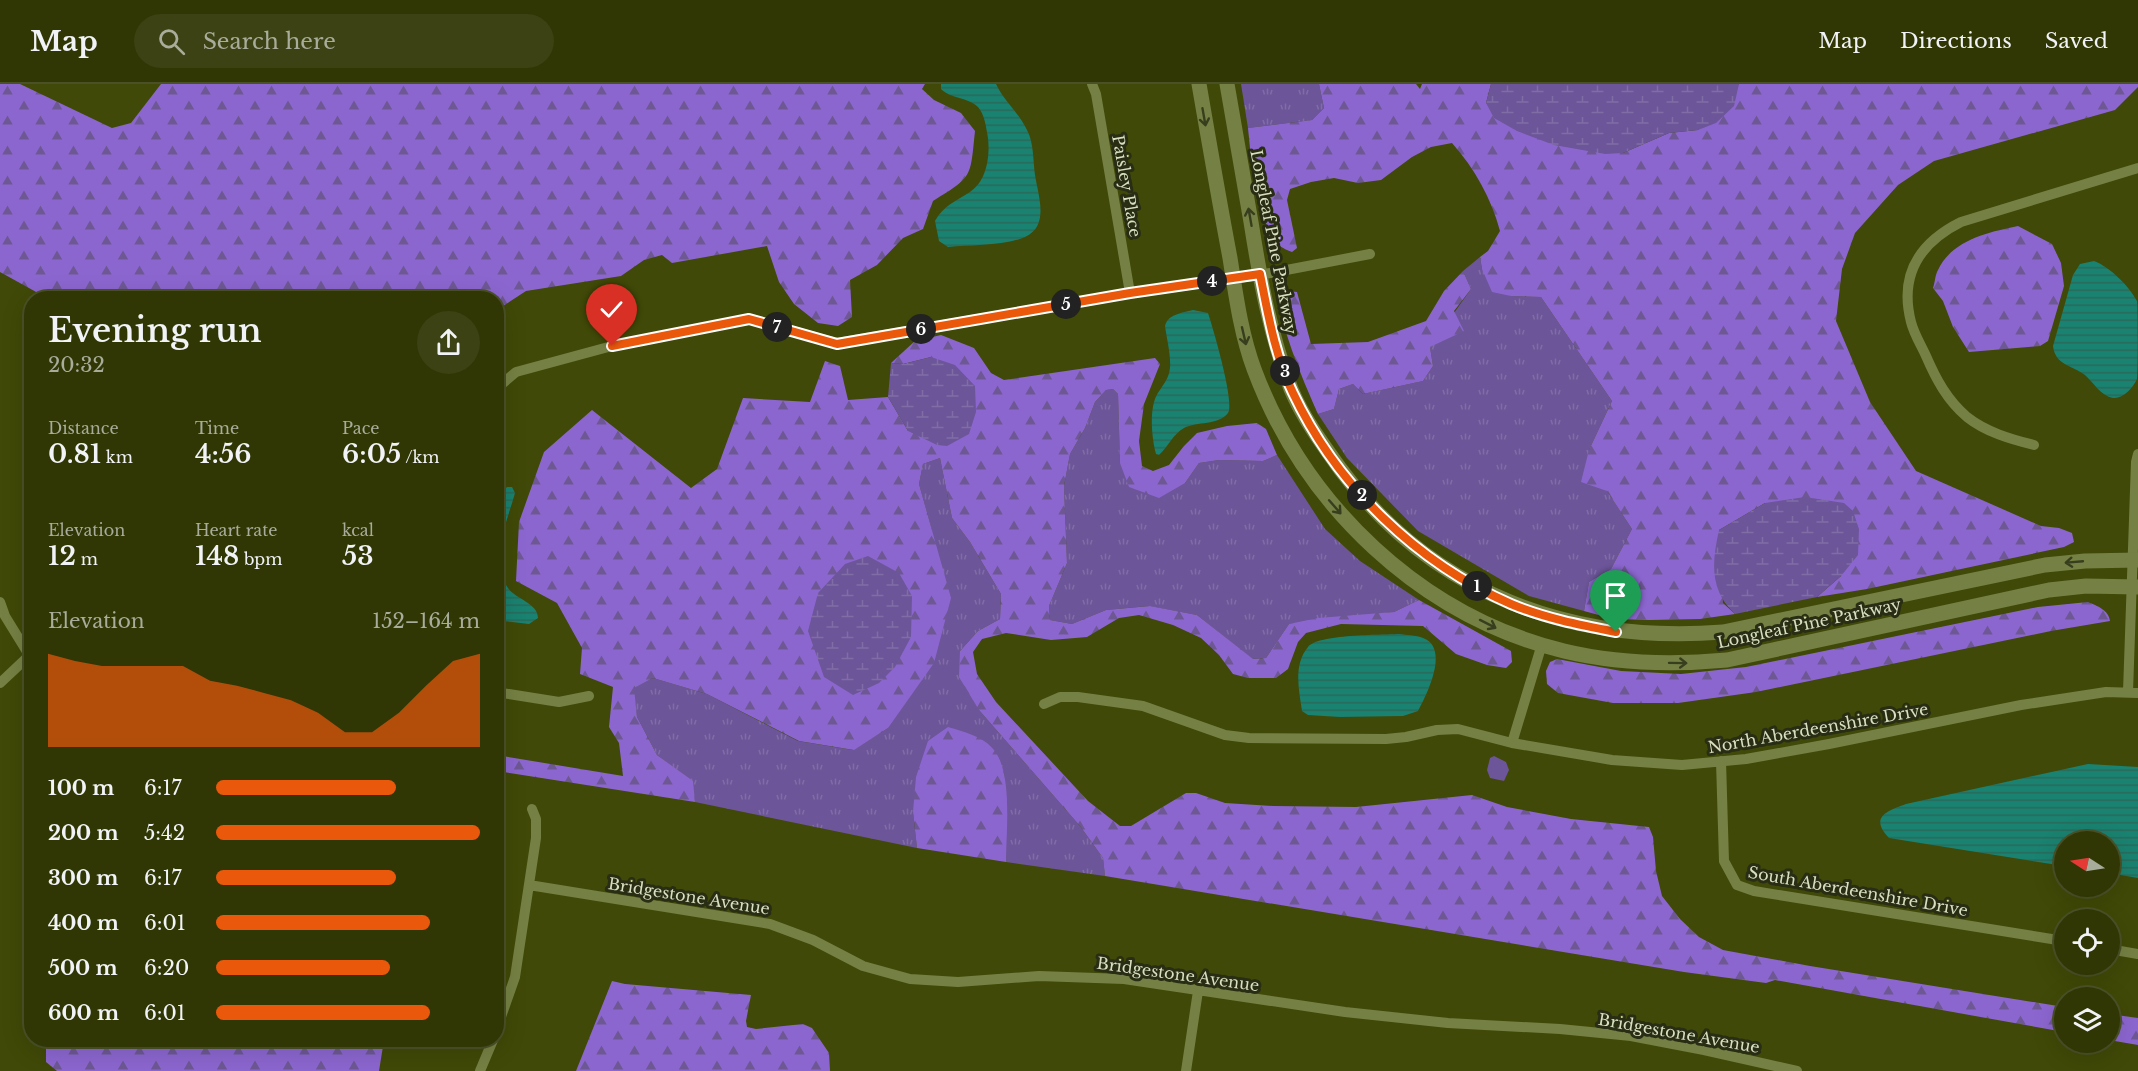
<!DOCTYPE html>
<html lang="en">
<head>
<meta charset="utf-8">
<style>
	:root { --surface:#303705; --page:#3c4213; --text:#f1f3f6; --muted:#a8ac9a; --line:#4b5127; --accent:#ea580c }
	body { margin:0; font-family:"Libre Baskerville",serif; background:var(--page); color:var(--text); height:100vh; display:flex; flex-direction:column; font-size:22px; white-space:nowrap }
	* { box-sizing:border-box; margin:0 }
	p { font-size:20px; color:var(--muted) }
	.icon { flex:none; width:33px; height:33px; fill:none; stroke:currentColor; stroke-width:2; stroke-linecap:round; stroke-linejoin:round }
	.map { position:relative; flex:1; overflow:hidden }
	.side { position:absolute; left:24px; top:207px; width:480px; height:756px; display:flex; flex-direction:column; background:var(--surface); border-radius:24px; box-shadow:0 6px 24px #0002,0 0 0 2px var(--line) }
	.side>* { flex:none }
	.needle { width:39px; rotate:282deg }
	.fabs { position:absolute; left:2054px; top:747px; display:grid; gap:12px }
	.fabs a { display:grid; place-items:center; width:66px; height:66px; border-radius:50%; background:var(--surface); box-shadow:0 6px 24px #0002,0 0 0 2px var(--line); font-size:30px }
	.pin { position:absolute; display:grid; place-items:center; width:51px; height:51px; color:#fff; margin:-62px -26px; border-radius:50% 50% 50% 0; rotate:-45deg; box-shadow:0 0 6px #0007 }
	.pin .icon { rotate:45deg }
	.km { position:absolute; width:30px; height:30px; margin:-15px; border-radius:50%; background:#222; color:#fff; font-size:16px; line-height:30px; text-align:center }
	.round { display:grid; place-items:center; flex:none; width:63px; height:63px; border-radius:32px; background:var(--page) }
	.summary { display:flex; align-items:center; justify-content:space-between; height:102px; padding:0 24px }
	h1 { font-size:33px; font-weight:600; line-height:45px }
	.figures { display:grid; grid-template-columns:repeat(3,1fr); gap:9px; height:102px; padding:6px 24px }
	.figures div { display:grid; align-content:center }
	.figures b { font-size:26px; font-weight:600 }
	.figures small { font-size:16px; font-weight:400 }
	.figures p { font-size:16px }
	.chart { height:168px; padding:12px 24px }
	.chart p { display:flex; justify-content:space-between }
	.chart svg { width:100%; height:108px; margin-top:6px; fill:var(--accent); opacity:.7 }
	ul { padding:0 24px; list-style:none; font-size:20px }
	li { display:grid; grid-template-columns:96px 72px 1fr; align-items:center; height:45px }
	li i { height:15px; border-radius:8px; background:var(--accent) }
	header { display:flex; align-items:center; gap:36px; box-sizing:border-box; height:84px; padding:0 30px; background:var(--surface); border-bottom:2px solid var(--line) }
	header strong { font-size:28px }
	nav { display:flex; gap:33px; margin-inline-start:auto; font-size:21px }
	.search { width:420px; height:54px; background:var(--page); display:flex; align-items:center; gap:15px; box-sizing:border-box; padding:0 21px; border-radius:33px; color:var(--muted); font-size:22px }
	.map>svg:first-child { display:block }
</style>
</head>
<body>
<header>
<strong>Map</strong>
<div class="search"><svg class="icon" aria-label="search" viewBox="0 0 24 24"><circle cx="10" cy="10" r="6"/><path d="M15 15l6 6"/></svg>Search here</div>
<nav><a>Map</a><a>Directions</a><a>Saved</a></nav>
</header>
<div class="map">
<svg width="2138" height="987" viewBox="0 0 2138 987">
	<defs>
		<pattern id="grass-tufts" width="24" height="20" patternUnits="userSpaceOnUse" patternTransform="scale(1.5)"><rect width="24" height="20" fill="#6c5599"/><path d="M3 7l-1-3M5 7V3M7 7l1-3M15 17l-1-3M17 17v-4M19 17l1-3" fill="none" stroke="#806da5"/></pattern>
		<pattern id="forest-firs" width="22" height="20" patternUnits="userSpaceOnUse" patternTransform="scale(1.5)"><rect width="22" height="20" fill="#8b66cf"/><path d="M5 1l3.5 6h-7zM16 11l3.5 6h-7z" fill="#6d5893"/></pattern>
		<pattern id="wetland-marsh" width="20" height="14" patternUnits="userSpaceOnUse" patternTransform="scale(1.5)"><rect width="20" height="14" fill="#6c5599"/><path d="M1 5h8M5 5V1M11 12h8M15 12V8" fill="none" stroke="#806da5"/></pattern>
		<pattern id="water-rules" width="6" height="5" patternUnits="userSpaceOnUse" patternTransform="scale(1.5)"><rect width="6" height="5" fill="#1a8270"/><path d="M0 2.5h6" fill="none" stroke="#2a695a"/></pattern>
	</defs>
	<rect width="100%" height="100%" fill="#404907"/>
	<!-- grass -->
	<path fill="url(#grass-tufts)" d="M1241 0H1319L1324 24 1312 36 1248 44Z
		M1480 173 1482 185 1511 212 1541 213 1612 317 1589 366 1607 407 1632 445 1611 485 1589 498 1584 527 1529 512 1418 447 1347 374 1318 330 1334 325 1339 305 1353 300 1363 310 1423 297 1433 282 1430 263 1471 205 1463 187Z
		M1113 305 1118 310 1120 379 1185 399 1199 379 1219 376 1263 377 1277 371 1325 445 1360 477 1419 516 1394 528 1289 540 1266 574 1252 575 1197 531 1149 522 1106 526 1072 540 1050 536 1049 522 1067 479 1064 402 1070 370 1085 344 1095 318 1106 306Z
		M940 374 952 434 970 458 1001 510 1000 535 978 547 960 567 979 626 1080 742 1103 774 1105 792 1006 778V725L1004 689 993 666 913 728 917 764 695 718 692 697 657 671 637 633 633 604 653 594 707 610 798 657 853 666 888 644 932 447 919 400 923 380Z"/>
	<!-- forest -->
	<path fill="url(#forest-firs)" d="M0 0H20L112 44 131 39 161 0H925L922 5 934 16 961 29 975 47C970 93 974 92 933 117L923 145 903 154 877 181 850 196 852 233 838 242 818 239 794 220 779 198 767 162 672 179 662 171 644 176 621 192 526 207 497 226 496 214H47L0 188Z
		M1319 0H1416L1420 5 1422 0H1491L1486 19 1623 69 1669 49 1698 46 1739 0H2138V3L2115 26 1934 77 1898 101 1855 149 1842 185 1836 237 1870 318 1916 387 2041 442 2059 444 2072 449 2074 458 2064 463 1867 505 1817 513 1841 492 1765 419 1719 446 1723 519 1735 530 1700 535 1650 536 1613 535 1584 527 1589 498 1611 485 1632 445 1607 407 1581 398 1589 366 1612 317 1541 213 1511 212 1492 208 1482 185 1480 173 1488 167 1500 147C1491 114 1475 85 1452 59L1431 63 1412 73 1381 96 1358 99 1334 94 1311 98 1290 105 1287 116 1297 164 1292 168C1283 165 1278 160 1270 157L1251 74 1248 44 1312 36 1324 24Z
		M2018 142 2052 160 2061 179 2064 202 2048 257 2040 262 1969 268 1953 243 1943 217 1933 204C1935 199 1935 191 1938 186 1952 156 1989 148 2018 142Z
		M1463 187 1471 205 1454 227 1464 247 1430 263 1433 282 1423 297 1363 310 1353 300 1339 305 1334 325 1318 330C1307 305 1276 235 1280 210L1288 207 1297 208 1311 260 1368 258 1426 237 1444 207Z
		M941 251 974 264 991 289 1004 296 1155 274 1160 280 1144 320 1139 357 1142 382 1153 387 1169 381 1184 362 1197 349 1227 342 1257 339 1266 345 1277 371 1263 377 1219 376 1199 379 1185 399 1159 414 1129 403 1120 379 1118 310 1113 305 1106 306 1095 318 1085 344 1070 370 1064 402 1067 479 1049 522 1050 536 1072 540 1106 526 1150 522 1197 531 1253 575 1266 574 1289 540 1318 534 1394 528 1419 516 1511 567 1512 578 1506 584 1487 581 1456 570 1423 542 1341 540 1306 549 1298 558 1288 585 1276 594H1248L1233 590 1219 571 1201 554 1173 541 1139 531 1119 534 1087 553 1051 556 1006 549 982 555 973 568 977 590 996 618 1088 717 1120 742H1131L1186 709H1196L1225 719 1273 722 1356 723 1472 711 1507 723 1571 735 1649 743 1653 753 1656 787 1662 812 1680 835 1699 853 1723 866 1810 882 2064 923V948L1775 896 1766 899 1684 888 1105 792 1103 774 1080 742 979 626 959 593 960 567 978 547 1000 535 1001 510 970 458 952 434 940 374 923 380 919 400 951 514 934 579 888 644 854 666 799 657 707 610 653 594 634 604 637 633 657 671 693 697 695 718 497 687 496 671 623 692 619 659 609 643 613 603 580 590 582 564 557 519 516 497 519 438 544 368 592 326 691 404 717 385 743 314 810 318 825 277 840 282 848 316 888 313 908 347 931 273 903 280 891 279 915 257Z
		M2088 518C2097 522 2109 526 2110 537L2051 547 1756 608 1678 619H1613L1558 609 1547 600 1546 587 1550 578 1557 575 1621 587 1681 590 1746 583 2038 523Z
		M948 643C964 648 983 652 994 666 1013 690 1006 748 1006 778L917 764 913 728 916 693 928 657Z
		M612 897 625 900 751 911 746 937 747 943 756 945 803 940 812 944 829 969 830 987H576Z
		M2109 930 2138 934V961L2109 956Z
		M46 956H384L379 987H57L46 978Z"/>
	<!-- wetland -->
	<path fill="url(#wetland-marsh)" d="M1491 0H1739L1734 22 1716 39 1698 46 1669 49 1623 69 1605 70 1554 61 1517 47 1494 34 1486 19Z
		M931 273 955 281 975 302 976 328 969 350 947 362 937 361 908 347 888 313 891 279 903 280Z
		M1805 413 1844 419 1853 427 1859 445 1858 471 1841 492 1817 513 1735 530C1709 506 1712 478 1719 446L1765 419Z
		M868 472 899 489 912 512 911 553 895 583 879 599 853 611 824 593 808 547 818 509 845 480Z"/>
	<!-- green -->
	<path fill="#6c5599" d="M1494 672 1506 678 1509 686 1504 697 1490 694 1487 686 1490 674Z"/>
	<!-- water -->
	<path fill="url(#water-rules)" d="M941 0H996C1004 17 1019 29 1027 46 1034 59 1033 77 1035 91 1038 111 1050 142 1025 153 1005 162 970 161 948 163L939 157 935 137C943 122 956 117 970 108 987 97 990 72 988 54 986 43 985 31 978 23 968 13 951 15 941 5Z
		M2094 177C2110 183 2129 202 2137 217 2138 222 2138 290 2137 295 2133 304 2123 315 2113 314 2101 312 2093 298 2085 291 2072 281 2055 281 2053 262L2073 191 2080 180Z
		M1193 226 1208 229C1213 244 1235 319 1228 329 1218 342 1197 337 1184 344 1173 350 1168 363 1159 371L1156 370C1152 355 1150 333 1154 318 1157 306 1169 298 1170 284 1171 271 1167 256 1165 242 1168 230 1182 229 1193 226Z
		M507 403H512L515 409C507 438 491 471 506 501 513 515 538 518 538 534L529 540 497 536V414Z
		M1399 550C1406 551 1416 551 1423 554 1450 564 1427 610 1418 627L1403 632 1340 633 1308 631 1302 627C1299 606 1293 581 1308 563 1318 550 1381 551 1399 550Z
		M2088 680 2138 683V794L2109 789V758H2064V782L1889 754C1869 733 1887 727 1906 720Z"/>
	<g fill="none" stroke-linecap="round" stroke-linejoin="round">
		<!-- minor -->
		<path stroke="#758044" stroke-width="10" d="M1092 0 1096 10 1130 209
			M496 305 516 288 612 262 749 235 837 259 1130 209 1260 191 1370 170
			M2034 361C2010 355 1986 348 1967 333 1947 316 1936 295 1926 272 1921 261 1914 250 1911 238 1899 191 1919 159 1961 138L2138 84
			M0 518 5 532 29 571
			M0 599 32 569
			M496 608 559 618 589 612
			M2128 608 2136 378 2138 370
			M1044 620 1060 613H1078L1143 622 1225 651 1249 654 1386 655 1406 653 1437 646 1458 645 1512 659 1612 676 1682 681 1746 675 1829 660 2021 621 2106 608 2138 609
			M1512 659 1542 560
			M1721 677 1724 777 1737 801 1754 807 2064 857
			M529 801 770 840 813 856 863 882 910 895 958 898 1039 892 1124 895 1345 928 1448 939 1560 945 1631 952 1704 966 1797 987
			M2109 865 2138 870
			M496 947 515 893 536 754V735L532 725
			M480 987 493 956
			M1186 987 1198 907"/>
		<!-- secondary -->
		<path stroke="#758044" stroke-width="15" d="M1199 0C1209 58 1219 116 1230 174 1236 212 1241 250 1254 285 1305 422 1421 532 1564 567 1618 580 1672 581 1727 576L2049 506 2086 502 2138 503
			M1227 0C1235 46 1243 92 1251 138 1260 195 1270 251 1291 305 1303 334 1323 361 1341 386 1434 510 1571 560 1723 548L2045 481 2085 477 2138 476"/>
	</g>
	<!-- one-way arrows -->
	<defs><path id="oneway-shaft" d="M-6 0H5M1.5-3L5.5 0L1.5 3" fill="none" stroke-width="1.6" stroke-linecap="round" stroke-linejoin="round" transform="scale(1.5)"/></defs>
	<g stroke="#373e1e">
		<use href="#oneway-shaft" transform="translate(1204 33) rotate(80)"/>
		<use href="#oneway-shaft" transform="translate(1250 133) rotate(-100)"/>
		<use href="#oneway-shaft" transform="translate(1244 252) rotate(77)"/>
		<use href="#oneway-shaft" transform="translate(1335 423) rotate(49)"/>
		<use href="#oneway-shaft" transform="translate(2074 478) rotate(175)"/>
		<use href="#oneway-shaft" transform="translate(1488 540) rotate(27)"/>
		<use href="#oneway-shaft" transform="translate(1678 579) rotate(1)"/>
	</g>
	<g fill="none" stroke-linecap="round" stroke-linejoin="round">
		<defs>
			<path id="route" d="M612 262 749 235 837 260 1130 209 1260 190C1268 230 1275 272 1293 309 1337 402 1417 479 1511 520 1544 534 1580 541 1616 548"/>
		</defs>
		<!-- route casing -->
		<use href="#route" stroke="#fff" stroke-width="12"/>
		<!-- route -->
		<use href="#route" stroke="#ea580c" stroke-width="8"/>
	</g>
	<g text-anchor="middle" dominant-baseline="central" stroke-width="6" stroke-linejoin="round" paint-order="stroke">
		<!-- street labels -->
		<g font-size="16" fill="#d8dfc0" stroke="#282d14">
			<text transform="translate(1127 102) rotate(80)">Paisley Place</text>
			<text transform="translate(1274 158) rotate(79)">Longleaf Pine Parkway</text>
			<text transform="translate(1809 539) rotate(-12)">Longleaf Pine Parkway</text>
			<text transform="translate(1818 644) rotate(-10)">North Aberdeenshire Drive</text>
			<text transform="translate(1858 807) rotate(10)">South Aberdeenshire Drive</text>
			<text transform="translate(689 812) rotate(9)">Bridgestone Avenue</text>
			<text transform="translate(1178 890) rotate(8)">Bridgestone Avenue</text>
			<text transform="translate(1679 949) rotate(10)">Bridgestone Avenue</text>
		</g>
	</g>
</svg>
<div class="fabs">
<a><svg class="needle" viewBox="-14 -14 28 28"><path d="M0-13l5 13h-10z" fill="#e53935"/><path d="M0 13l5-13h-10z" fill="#a8ac9a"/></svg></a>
<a><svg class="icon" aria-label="locate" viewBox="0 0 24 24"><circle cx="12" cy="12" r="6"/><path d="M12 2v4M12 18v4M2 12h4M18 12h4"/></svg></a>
<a><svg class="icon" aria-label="layers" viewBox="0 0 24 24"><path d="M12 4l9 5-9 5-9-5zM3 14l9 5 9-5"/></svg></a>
</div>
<div class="pin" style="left:1616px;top:548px;background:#1e9e55"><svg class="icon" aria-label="arrive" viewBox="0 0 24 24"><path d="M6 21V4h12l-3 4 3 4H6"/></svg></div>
<div class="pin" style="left:612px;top:262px;background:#d93025"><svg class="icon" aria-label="check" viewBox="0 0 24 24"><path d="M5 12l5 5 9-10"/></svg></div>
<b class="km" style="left:1477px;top:502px">1</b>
<b class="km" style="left:1362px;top:411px">2</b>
<b class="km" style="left:1285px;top:287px">3</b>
<b class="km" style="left:1212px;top:197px">4</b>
<b class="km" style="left:1066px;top:220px">5</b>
<b class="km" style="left:921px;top:245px">6</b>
<b class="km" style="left:777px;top:243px">7</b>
<section class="side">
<div class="summary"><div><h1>Evening run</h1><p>20:32</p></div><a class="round"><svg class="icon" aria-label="share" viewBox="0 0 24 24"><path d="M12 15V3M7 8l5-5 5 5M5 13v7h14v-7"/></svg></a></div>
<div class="figures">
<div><p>Distance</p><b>0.81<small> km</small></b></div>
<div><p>Time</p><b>4:56</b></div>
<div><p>Pace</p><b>6:05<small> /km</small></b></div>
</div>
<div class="figures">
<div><p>Elevation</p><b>12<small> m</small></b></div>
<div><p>Heart rate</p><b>148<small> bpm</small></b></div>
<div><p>kcal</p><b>53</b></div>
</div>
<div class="chart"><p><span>Elevation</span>152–164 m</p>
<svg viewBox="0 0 160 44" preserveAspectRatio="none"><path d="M0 44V6L10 9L20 11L30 11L40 11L50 11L60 17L70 19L80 22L90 25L100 30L110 38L120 38L130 30L140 19L150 9L160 6V44z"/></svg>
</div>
<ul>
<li><b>100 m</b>6:17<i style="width:68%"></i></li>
<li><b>200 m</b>5:42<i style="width:100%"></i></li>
<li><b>300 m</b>6:17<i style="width:68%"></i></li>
<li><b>400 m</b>6:01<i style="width:81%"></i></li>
<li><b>500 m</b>6:20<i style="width:66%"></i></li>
<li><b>600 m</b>6:01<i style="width:81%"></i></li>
</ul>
</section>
</div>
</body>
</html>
